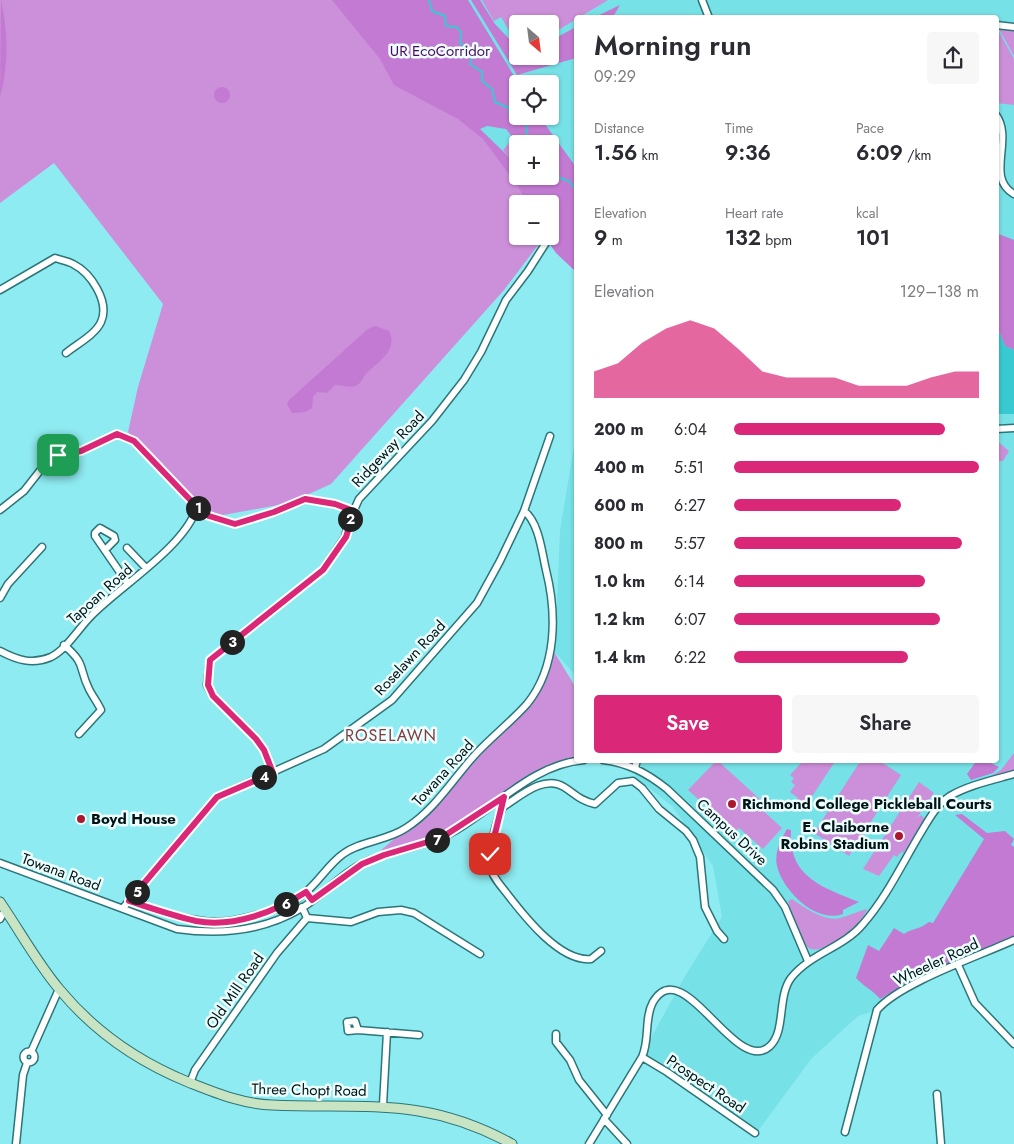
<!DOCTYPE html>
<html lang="en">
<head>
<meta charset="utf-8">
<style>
	:root { --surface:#fff; --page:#f7f7f7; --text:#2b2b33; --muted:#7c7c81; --accent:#db2777 }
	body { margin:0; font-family:Jost,sans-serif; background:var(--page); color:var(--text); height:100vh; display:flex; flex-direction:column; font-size:19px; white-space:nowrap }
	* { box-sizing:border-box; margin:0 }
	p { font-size:16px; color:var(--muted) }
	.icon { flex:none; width:28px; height:28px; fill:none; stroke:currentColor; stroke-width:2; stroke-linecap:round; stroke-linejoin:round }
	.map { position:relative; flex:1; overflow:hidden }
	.sheet { position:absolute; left:574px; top:15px; width:425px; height:748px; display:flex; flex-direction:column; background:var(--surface); border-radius:5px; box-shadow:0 1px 4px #0004 }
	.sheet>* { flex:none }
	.needle { width:32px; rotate:152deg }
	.controls { position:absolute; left:509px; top:15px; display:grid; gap:10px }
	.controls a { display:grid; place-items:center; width:50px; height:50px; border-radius:5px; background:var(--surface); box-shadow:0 1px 4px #0004; font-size:25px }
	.pin { position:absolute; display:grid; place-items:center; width:42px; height:42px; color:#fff; margin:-21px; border-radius:10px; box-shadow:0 2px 8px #0006 }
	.km { position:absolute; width:25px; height:25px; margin:-12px; border-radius:50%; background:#222; color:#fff; font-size:14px; line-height:25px; text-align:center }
	.round { display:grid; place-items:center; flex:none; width:52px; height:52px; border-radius:5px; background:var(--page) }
	.head { display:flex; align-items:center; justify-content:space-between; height:85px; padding:0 20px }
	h1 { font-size:28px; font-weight:600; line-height:38px }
	.metrics { display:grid; grid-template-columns:repeat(3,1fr); gap:8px; height:85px; padding:5px 20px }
	.metrics div { display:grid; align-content:center }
	.metrics b { font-size:21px; font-weight:600 }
	.metrics small { font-size:14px; font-weight:400 }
	.metrics p { font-size:14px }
	.chart { height:140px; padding:10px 20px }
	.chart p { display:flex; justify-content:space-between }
	.chart svg { width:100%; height:90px; margin-top:5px; fill:var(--accent); opacity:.7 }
	.button { display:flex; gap:10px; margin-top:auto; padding:10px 20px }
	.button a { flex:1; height:58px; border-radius:5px; background:var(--accent); color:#fff; font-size:20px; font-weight:600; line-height:58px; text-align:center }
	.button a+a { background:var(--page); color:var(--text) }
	ul { padding:0 20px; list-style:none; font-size:16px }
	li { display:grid; grid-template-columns:80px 60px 1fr; align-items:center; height:38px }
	li i { height:12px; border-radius:6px; background:var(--accent) }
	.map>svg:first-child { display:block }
</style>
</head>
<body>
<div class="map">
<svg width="1014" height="1144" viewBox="0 0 1014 1144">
	<rect width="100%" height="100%" fill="#8eebf1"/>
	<!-- built -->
	<path fill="#76e1e7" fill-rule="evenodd" d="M345 0H1014V940L909 986 877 1010 858 1016 811 1059 755 1135 640 1058 685 976 722 917 713 866 673 807 637 778 627 760H996V18H576V267L550 236V204H541L520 176H550V144H518L517 173ZM518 24H550V56H518ZM518 84H550V116H518Z
		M576 434V676L555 652 560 531Z"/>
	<!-- green -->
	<path fill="#cc8fd9" d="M0 0H345L415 92 487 137 530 204H518V236H545L504 290 331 484 289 503 218 516 196 500 128 432 138 387 163 304 54 163 0 203Z
		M482 0H608L550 35V24H518L517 44 501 17 494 21Z
		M999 29 1014 30V56Z
		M998 30 1014 59V105L996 103V74L999 68 996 64Z
		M509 143 517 152V167L503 150Z
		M996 440 1009 451 1003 461H996Z
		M553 650 576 688V760L534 772 523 778 467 819 436 836 379 852 442 798 535 695Z
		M1014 753V770L986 779 1001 770Z
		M717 760 763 802 759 807 782 828 763 849 739 828 735 832 688 790Z
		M800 760H836L803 810 794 804 798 798 790 792 795 785 791 782 794 778 790 775 802 762Z
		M861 760H878L901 775 849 856 814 833Z
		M919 782 934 793 917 818 921 815 926 820 903 853 901 852 897 857 894 855 879 876 863 869Z
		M792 899C804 907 824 922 840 918 849 916 858 911 867 909 864 923 822 957 809 948 797 939 793 914 788 901Z"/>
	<!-- forest -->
	<path fill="#c37ad3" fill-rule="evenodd" d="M1 0C8 32 9 65 0 97Z
		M332 0H468L519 84 518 116H539L576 167V269L574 270 556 253 544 236H550V204H528L517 185 483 139 458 119 394 85 380 59ZM487 126 506 129 514 139 509 143 517 152 518 144H550V176H536L538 179 528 184 524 176H518L517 167 514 162 480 129Z
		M471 0H480L495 24 517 47 518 56H550V41L576 27V58L517 75Z
		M620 5 613 17H595Z
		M214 95a8 8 0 1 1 16 0a8 8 0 1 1-16 0Z
		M996 233 1014 240V350L1005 346 996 324Z
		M375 326 389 331C399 351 377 362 365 375 362 379 361 384 355 386 350 388 341 385 335 385L327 393 317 392 313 397 312 408 305 412 292 413 287 404 289 400 368 329Z
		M977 760H985L999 767 993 773 971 780 967 774Z
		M962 814 987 833 1005 831 1014 839 1011 845 1014 847V936L908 982 880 999C873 990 864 987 856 978L868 945 879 951 894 928 904 934C912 928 919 930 929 922L933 923 984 839 955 815Z
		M787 829 791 830C788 877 822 887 859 902L843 910V914C816 924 783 891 777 866 774 852 781 840 787 829Z"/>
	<!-- water -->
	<path fill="#38c9d1" d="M996 324 1005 346 1014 350V414H996Z"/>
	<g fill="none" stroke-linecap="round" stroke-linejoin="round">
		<!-- stream -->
		<path stroke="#38c9d1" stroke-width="2" d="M429 0 432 11 445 16 446 26 457 27 461 32 460 43 473 53 470 64 482 72V81L492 89 495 102 509 108 510 118 527 124 526 138 534 144
			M550 162 557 166V177L569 181 576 190"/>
		<defs>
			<path id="street" d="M702 0 709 18
				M996 25 1014 27
				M996 115C1014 139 985 178 1014 194
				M0 290 55 258C61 260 68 261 73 264 91 273 110 302 101 322 95 335 77 344 66 353
				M996 429 1014 428
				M0 510 24 491 46 463 58 455 81 451 117 434 134 441 197 507 209 516 235 524 274 512 305 499 335 504 354 511
				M127 548 146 568
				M105 550 115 540 114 536 100 528 95 533V536L128 584
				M0 598 8 584 42 547
				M64 645C87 665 78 667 89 689 93 697 98 703 101 710L79 734
				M0 651C17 660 32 665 51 657 66 650 79 628 91 616 120 586 185 547 197 507
				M603 760C628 763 647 773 667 789L773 890 785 907 808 961
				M635 768 637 760
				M273 773 264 750 256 739 213 696 207 685 210 660 323 570 345 537 349 521 359 499 432 421 464 380 481 352 506 300 528 271 549 238
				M0 863 177 929C220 935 264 931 302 908 323 895 340 875 363 863 393 849 427 847 456 830 497 806 534 764 584 760
				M129 901C164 912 200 927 236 920 259 915 288 908 306 892 319 881 329 864 343 854 360 841 387 841 406 828 434 810 451 782 473 757 490 738 510 723 527 704 557 667 557 614 546 570 542 553 539 522 524 511
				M123 908 217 797 324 749 392 700 477 603 500 561 524 511 550 436
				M307 918 351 922 378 912 401 910 414 913 480 954
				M0 919 5 910
				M601 951 591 959C560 962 525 917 508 895 502 887 492 877 490 866 487 853 497 819 503 807 519 797 544 774 564 787 575 794 581 801 595 804L618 783 633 781 642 788 659 809 686 831 693 840 700 857 705 907 717 931 724 939
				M958 965 975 1003 1014 1044
				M358 1030 348 1031 347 1022 355 1021 358 1030 419 1035
				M556 1034V1042L570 1060 579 1080 607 1115
				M23.5 1057a5.5 5.5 0 1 1 11 0a5.5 5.5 0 1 1-11 0Z
				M31 1052 59 989
				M642 1057 667 1072 755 1133
				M190 1083 195 1070 277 953 307 918 302 907
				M937 1094 941 1144
				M383 1105 387 1032
				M604 1119 627 1144
				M845 1132 877 1010C900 983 979 956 1014 940
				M16 1144 23 1075 27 1063
				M589 1144 642 1057C650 1040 644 1018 653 1002 683 951 736 1078 770 1046 786 1031 777 997 791 978 811 953 843 948 863 924 886 898 902 864 920 834 928 821 936 805 950 796 969 785 993 780 1014 774"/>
			<path id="secondary" d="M0 902C20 931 37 963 60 990 94 1031 139 1062 188 1082 216 1093 242 1104 272 1105 365 1109 425 1096 512 1144"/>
		</defs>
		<!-- street casing -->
		<use href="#street" stroke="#2c7579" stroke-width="9"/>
		<!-- secondary casing -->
		<use href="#secondary" stroke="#2c7579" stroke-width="11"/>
		<!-- street -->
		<use href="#street" stroke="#fff" stroke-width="6"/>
		<!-- secondary -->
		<use href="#secondary" stroke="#c8e4c2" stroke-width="9"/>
	</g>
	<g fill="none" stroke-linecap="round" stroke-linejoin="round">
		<defs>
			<path id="route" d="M58 455 81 451 117 434 134 441 197 507 209 516 235 524 274 512 305 499 335 504 354 511 346 537 323 570 210 660 208 685 213 696 256 739 264 750 273 773 217 797 129 901C151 908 174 916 196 921 233 928 275 912 306 892L312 900 362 864 384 855 441 838 504 797 490 854"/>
		</defs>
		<!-- route casing -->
		<use href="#route" stroke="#fff" stroke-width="10"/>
		<!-- route -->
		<use href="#route" stroke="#db2777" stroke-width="6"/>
	</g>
	<!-- markers -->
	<g fill="#ac172f" stroke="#edfeff" stroke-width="2">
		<circle cx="732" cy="804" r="5"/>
		<circle cx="81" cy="819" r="5"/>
		<circle cx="899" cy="836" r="5"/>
	</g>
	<g text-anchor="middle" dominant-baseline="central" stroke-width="5" stroke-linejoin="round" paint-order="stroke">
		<!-- park labels -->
		<g font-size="15" fill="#50085d" stroke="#edfeff">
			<text x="440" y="51">UR EcoCorridor</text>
		</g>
		<!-- street labels -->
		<g font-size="15" fill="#011314" stroke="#edfeff">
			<text transform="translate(388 449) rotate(-47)">Ridgeway Road</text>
			<text transform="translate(100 594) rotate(-42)">Tapoan Road</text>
			<text transform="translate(410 658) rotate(-47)">Roselawn Road</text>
			<text transform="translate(443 773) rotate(-48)">Towana Road</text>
			<text transform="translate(732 832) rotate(43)">Campus Drive</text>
			<text transform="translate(61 872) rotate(20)">Towana Road</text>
			<text transform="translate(936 962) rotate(-25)">Wheeler Road</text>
			<text transform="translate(235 991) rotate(-55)">Old Mill Road</text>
			<text transform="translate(706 1084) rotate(34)">Prospect Road</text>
			<text transform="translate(309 1090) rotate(1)">Three Chopt Road</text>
		</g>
		<!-- poi labels -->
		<g font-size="15" font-weight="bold" fill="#011314" stroke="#edfeff" text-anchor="start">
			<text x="742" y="804">Richmond College Pickleball Courts</text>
			<text x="91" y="819">Boyd House</text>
			<text x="889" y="827" text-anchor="end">E. Claiborne<tspan x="889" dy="17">Robins Stadium</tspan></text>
		</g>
		<!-- neighbourhood labels -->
		<g font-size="16" letter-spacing="1" fill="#823a3c" stroke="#edfeff">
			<text x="391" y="735">ROSELAWN</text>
		</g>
	</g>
</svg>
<div class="controls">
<a><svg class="needle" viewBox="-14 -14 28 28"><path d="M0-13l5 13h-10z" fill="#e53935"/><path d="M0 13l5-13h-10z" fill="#7c7c81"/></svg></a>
<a><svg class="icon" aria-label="locate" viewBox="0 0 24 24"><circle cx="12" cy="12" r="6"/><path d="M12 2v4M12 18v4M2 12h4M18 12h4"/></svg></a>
<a>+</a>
<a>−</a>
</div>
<div class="pin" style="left:58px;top:455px;background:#1e9e55"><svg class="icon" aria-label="arrive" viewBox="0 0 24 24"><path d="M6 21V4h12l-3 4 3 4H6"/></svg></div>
<div class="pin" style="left:490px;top:854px;background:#d93025"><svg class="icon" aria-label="check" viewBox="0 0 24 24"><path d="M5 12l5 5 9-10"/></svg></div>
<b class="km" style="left:198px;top:508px">1</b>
<b class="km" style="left:350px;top:519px">2</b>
<b class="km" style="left:232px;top:642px">3</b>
<b class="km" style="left:264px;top:777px">4</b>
<b class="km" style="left:137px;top:892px">5</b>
<b class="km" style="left:286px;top:904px">6</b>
<b class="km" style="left:437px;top:840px">7</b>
<section class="sheet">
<div class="head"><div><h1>Morning run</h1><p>09:29</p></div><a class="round"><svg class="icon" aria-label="share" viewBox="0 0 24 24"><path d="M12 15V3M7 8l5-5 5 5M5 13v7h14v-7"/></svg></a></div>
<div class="metrics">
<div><p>Distance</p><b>1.56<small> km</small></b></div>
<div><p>Time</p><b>9:36</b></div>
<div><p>Pace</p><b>6:09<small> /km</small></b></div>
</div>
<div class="metrics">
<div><p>Elevation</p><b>9<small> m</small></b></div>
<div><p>Heart rate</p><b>132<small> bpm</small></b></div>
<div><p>kcal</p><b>101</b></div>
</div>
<div class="chart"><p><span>Elevation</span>129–138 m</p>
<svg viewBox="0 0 160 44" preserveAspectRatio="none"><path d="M0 44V31L10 27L20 17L30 10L40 6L50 10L60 20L70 31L80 34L90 34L100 34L110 38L120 38L130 38L140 34L150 31L160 31V44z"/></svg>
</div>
<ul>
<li><b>200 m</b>6:04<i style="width:86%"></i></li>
<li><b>400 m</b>5:51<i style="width:100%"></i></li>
<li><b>600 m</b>6:27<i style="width:68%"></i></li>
<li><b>800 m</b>5:57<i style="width:93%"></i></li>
<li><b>1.0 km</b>6:14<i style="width:78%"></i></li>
<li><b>1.2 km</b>6:07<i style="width:84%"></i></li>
<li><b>1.4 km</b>6:22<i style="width:71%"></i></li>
</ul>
<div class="button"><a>Save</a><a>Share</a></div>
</section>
</div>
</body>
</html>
